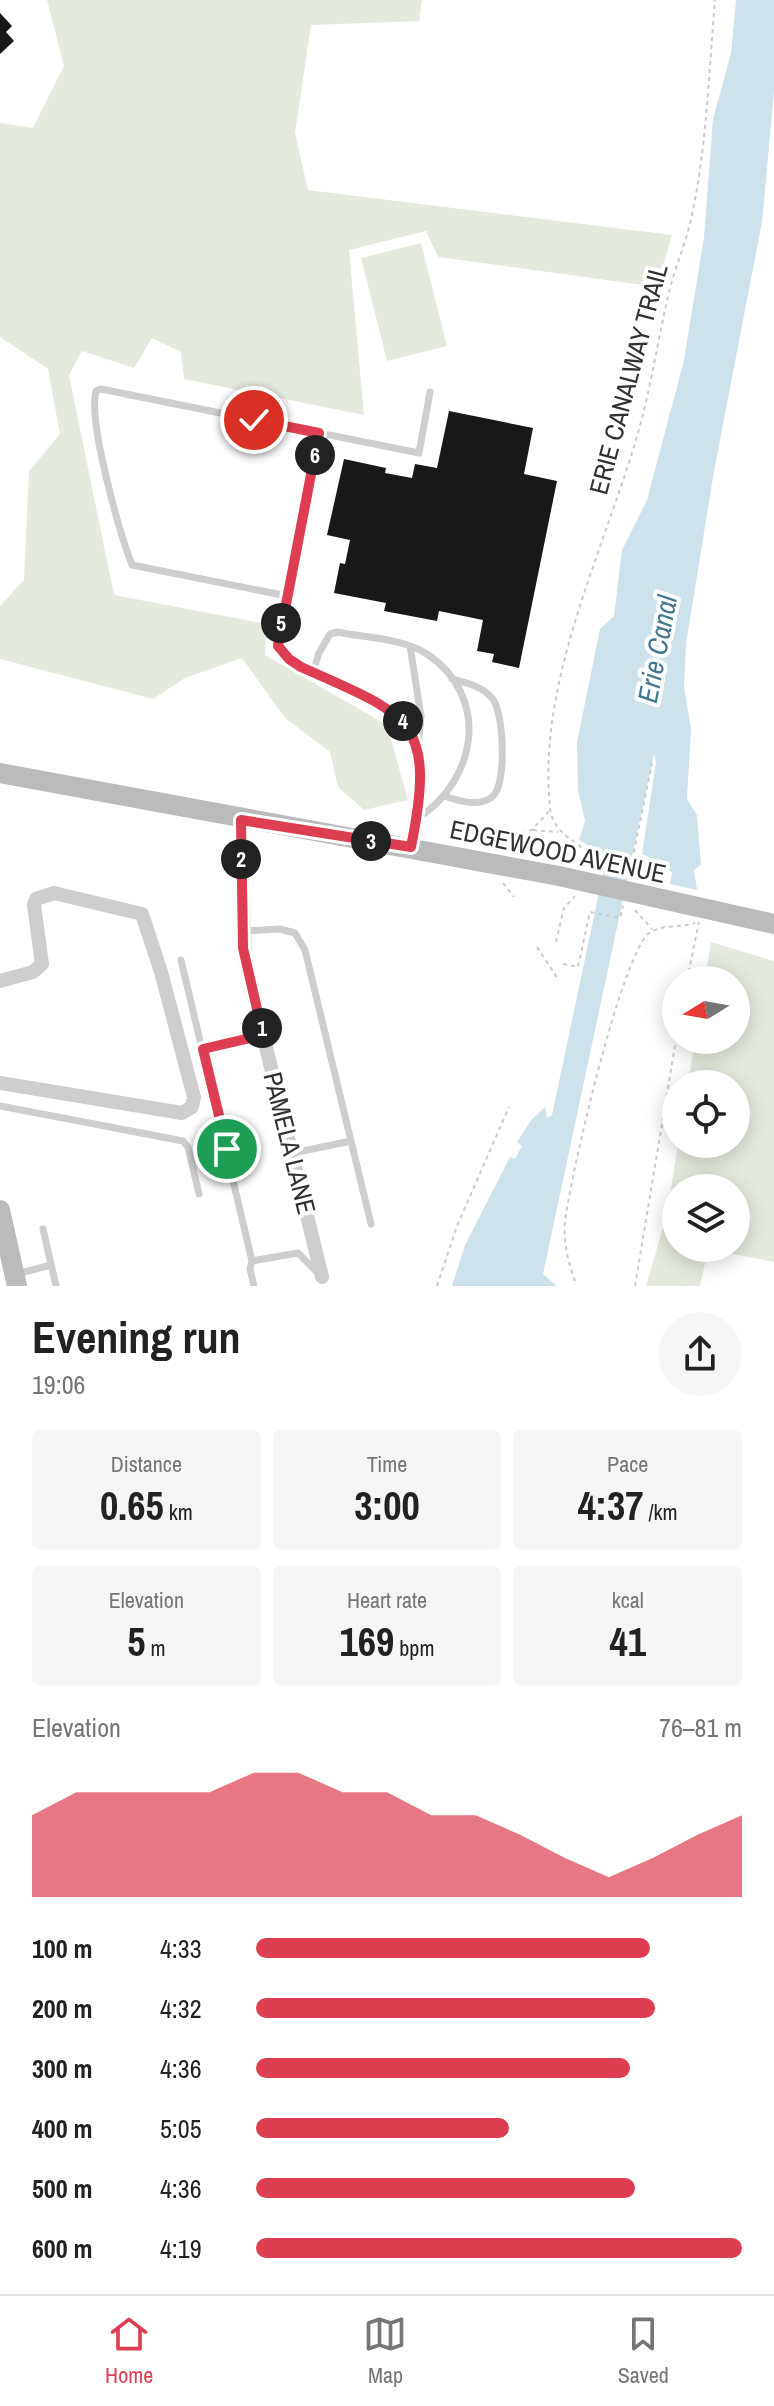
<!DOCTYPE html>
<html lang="en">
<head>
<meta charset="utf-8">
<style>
	:root { --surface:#fff; --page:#f6f6f6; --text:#222; --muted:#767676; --line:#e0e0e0; --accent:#de3e51 }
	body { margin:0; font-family:"Archivo Narrow",sans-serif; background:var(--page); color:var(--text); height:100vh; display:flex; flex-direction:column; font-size:30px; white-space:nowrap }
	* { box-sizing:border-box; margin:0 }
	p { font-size:26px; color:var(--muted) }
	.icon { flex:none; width:44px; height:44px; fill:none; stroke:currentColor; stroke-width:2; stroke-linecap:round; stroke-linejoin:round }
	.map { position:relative; height:1286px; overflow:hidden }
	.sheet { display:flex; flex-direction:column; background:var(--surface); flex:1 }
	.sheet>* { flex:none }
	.needle { width:52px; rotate:259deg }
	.fabs { position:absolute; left:662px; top:966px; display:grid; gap:16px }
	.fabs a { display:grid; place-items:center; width:88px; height:88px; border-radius:50%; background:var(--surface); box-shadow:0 4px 20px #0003; font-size:40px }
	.pin { position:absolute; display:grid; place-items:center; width:68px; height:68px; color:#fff; margin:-34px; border:4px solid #fff; border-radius:50%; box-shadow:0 2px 8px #0007 }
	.km { position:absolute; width:40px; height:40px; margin:-20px; border-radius:50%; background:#222; color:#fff; font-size:22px; line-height:40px; text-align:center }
	.round { display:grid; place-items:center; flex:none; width:84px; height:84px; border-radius:42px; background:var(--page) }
	.summary { display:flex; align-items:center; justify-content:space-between; height:136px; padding:0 32px }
	h1 { font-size:44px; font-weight:700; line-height:60px }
	.stats { display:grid; grid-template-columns:repeat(3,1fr); gap:12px; height:136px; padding:8px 32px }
	.stats div { display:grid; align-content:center; border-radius:8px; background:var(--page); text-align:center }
	.stats b { font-size:40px; font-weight:700 }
	.stats small { font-size:22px; font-weight:400 }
	.stats p { font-size:22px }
	.chart { height:224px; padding:16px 32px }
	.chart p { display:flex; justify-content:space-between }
	.chart svg { width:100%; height:144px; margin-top:8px; fill:var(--accent); opacity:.7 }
	ul { padding:0 32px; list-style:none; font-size:26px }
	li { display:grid; grid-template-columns:128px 96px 1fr; align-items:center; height:60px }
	li i { height:20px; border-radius:10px; background:var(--accent) }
	.dock { display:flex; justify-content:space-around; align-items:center; height:112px; border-top:2px solid var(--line); background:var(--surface); font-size:22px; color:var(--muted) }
	.dock a { display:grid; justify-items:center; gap:4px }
	.dock .on { color:var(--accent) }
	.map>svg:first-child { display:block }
</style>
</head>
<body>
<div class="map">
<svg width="774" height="1286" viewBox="0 0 774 1286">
	<rect width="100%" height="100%" fill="#fff"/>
	<!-- green -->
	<path fill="#e5eade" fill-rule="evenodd" d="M47 0H422L419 21 311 25 295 133 308 190 672 235 657 287 438 257 426 231 349 250 364 415 184 379 181 352 152 338 134 368 82 351 69 375 114 595 267 624 265 655 387 725 408 800 364 810 338 787 330 752 285 718 242 658 185 678 153 699 0 659V606L24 580 29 471 60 434 48 369 0 337V123L33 128 64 66Z
		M421 243 447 346 387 361 361 258Z
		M711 942 774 961V1262L708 1249 700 1286H646L667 1214 678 1144H736V1084H688L695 1040H736V980H705ZM676 1188H736V1248H676Z"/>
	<!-- water -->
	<path fill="#cee2ec" d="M736 0H774V92L762 222 714 471 686 644 684 686 691 729 687 799 697 815 701 865 694 870 697 890 670 884 672 873 665 864 642 854 656 762 654 754 543 1274 557 1286H452L465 1245 510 1157 515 1159 522 1146 517 1142 532 1119 545 1107 547 1118 552 1115 605 864 596 850 579 840 585 821 578 790 577 742 600 629 614 616 622 550 647 500 684 360 704 237 713 119 731 53Z"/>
	<!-- building -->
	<path fill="#181818" d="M0 13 12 26 6 32 14 41 0 54Z
		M449 411 533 428 524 474 557 481 519 668 492 662 494 654 477 651 483 620 439 611 437 621 384 611 386 603 334 593 340 563 345 564 350 540 327 535 344 459 386 468 385 473 412 478 415 464 437 468Z"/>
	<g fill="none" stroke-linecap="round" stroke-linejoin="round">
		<!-- path -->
		<path stroke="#cbcbcb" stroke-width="2" stroke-dasharray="4 4" stroke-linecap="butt" d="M533 830 558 832
			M494 846 502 837 532 830 549 811
			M594 867C591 842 553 841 550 807 537 682 604 551 638 433 651 387 658 339 669 292 676 264 688 238 693 210 707 142 709 69 715 0
			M629 876 652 763
			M503 883 514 897
			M635 910 652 929
			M556 942 564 908 575 896
			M537 947 558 979
			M563 964 578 967 590 912 620 918 623 906
			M687 980 699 922
			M575 1281C568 1262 563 1241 565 1221 571 1174 620 961 648 934 659 924 682 928 695 923
			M437 1286 457 1226 509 1107
			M635 1286 676 1040"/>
		<!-- lane -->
		<path stroke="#cecece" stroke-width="7" d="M319 433 278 646 289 659 301 667C407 713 437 720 411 845
			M287 596 132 565C119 531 88 422 96 391L101 389 419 453 430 392
			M410 646 421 716 418 747
			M313 672 319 653 330 634 338 632C365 638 403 638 427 654 491 697 477 780 418 818
			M444 796C459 801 480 808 493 796 507 784 504 711 492 698 482 686 466 683 452 679
			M245 931 280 929 295 933 305 950 351 1141 293 1153
			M181 960 252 1261 298 1253 318 1273
			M203 1049 263 1035
			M0 1106 183 1141 188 1147 199 1194
			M351 1141 371 1224
			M43 1229 56 1286
			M252 1261 250 1269 254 1286
			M17 1274 51 1265"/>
		<!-- street -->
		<path stroke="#cecece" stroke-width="14" d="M241 820 245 961 322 1277
			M0 981 33 972 42 964 34 905 36 899 54 893 142 914 161 972 194 1097 192 1107 182 1113 0 1083"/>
		<!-- secondary -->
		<path stroke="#bbb" stroke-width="20" d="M0 773 559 876
			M662 899 774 924
			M0 1210 17 1286"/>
		<!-- secondary-bridge -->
		<path stroke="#bbb" stroke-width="20" d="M559 876 662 899"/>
	</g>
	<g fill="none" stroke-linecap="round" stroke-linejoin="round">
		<defs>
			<path id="route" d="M227 1149 203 1049 263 1035 243 948 241 820 411 847C437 719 409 715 301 667L289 659 278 646 319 433 254 420"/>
		</defs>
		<!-- route casing -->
		<use href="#route" stroke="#fff" stroke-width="16"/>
		<!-- route -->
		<use href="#route" stroke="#de3e51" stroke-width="10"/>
	</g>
	<g text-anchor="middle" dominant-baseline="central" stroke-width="8" stroke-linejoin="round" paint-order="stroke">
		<!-- street labels -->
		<g font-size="26" fill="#313131" stroke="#fff">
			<text transform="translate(628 379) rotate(-75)">ERIE CANALWAY TRAIL</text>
			<text transform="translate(558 851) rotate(12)">EDGEWOOD AVENUE</text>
			<text transform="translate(290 1143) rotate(76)">PAMELA LANE</text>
		</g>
		<!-- water labels -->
		<g font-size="28" font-style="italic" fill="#427691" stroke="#fff">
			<text transform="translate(657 649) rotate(-79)">Erie Canal</text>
		</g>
	</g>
</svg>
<div class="fabs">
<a><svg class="needle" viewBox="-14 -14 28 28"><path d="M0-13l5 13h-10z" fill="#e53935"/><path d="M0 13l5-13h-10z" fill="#767676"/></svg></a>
<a><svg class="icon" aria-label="locate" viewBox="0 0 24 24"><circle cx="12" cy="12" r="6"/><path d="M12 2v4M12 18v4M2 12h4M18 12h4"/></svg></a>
<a><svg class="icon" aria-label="layers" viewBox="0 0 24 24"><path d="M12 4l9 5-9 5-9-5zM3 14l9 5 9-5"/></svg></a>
</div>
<div class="pin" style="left:227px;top:1149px;background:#1e9e55"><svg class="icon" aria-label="arrive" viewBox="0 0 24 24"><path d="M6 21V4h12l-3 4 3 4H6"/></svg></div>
<div class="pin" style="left:254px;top:420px;background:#d93025"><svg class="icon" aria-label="check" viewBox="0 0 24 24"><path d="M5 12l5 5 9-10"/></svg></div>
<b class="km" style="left:262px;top:1028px">1</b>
<b class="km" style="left:241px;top:859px">2</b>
<b class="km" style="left:371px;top:841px">3</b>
<b class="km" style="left:403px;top:721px">4</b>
<b class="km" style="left:281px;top:623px">5</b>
<b class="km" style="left:315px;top:455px">6</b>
</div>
<section class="sheet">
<div class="summary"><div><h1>Evening run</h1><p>19:06</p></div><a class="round"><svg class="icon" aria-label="share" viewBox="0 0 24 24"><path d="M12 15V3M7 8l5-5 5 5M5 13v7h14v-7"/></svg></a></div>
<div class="stats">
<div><p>Distance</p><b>0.65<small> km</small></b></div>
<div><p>Time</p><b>3:00</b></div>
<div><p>Pace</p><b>4:37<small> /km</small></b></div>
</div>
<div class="stats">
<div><p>Elevation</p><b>5<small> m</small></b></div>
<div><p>Heart rate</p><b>169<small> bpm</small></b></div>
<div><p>kcal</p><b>41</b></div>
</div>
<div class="chart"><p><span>Elevation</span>76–81 m</p>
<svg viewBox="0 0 160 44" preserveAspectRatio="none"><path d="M0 44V19L10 12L20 12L30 12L40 12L50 6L60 6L70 12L80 12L90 19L100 19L110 25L120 32L130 38L140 32L150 25L160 19V44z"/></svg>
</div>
<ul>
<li><b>100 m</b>4:33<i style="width:81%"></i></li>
<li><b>200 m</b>4:32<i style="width:82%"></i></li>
<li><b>300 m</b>4:36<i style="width:77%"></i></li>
<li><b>400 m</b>5:05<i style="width:52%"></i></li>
<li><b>500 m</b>4:36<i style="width:78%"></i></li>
<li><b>600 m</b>4:19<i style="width:100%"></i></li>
</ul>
</section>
<nav class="dock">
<a class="on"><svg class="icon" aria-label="home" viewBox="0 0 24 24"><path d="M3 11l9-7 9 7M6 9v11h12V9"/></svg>Home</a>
<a><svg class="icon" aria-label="map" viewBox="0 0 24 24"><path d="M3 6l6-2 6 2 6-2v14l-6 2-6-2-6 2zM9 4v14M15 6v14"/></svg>Map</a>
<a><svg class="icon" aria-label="saved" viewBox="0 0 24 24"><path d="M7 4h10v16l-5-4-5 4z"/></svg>Saved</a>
</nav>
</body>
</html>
